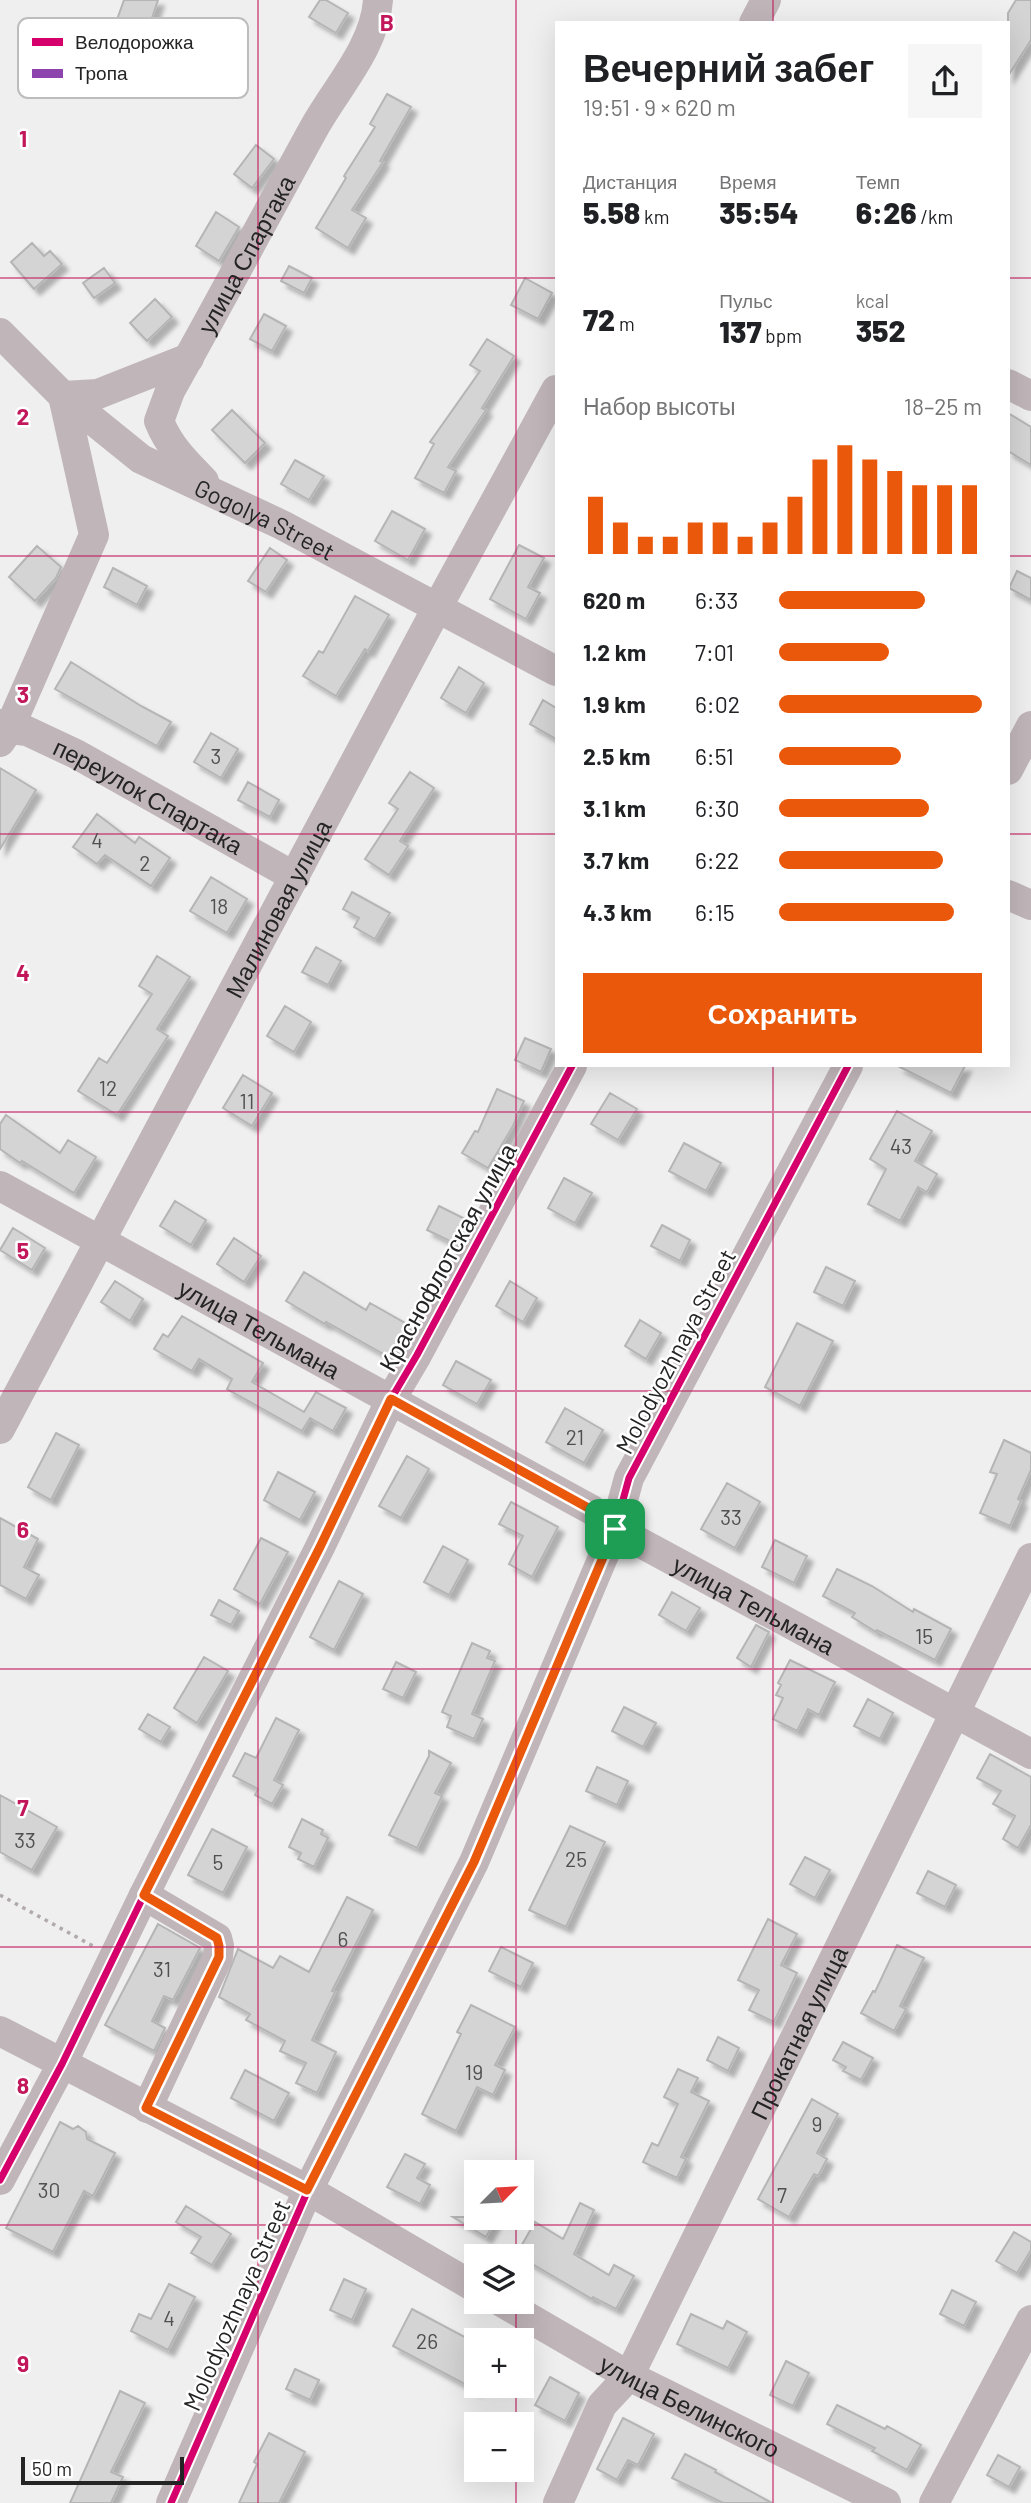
<!DOCTYPE html>
<html lang="ru">
<head>
<meta charset="utf-8">
<style>
	:root { --surface:#fff; --page:#f6f6f6; --text:#202124; --muted:#757577; --accent:#ea580c }
	body { margin:0; font-family:Barlow,sans-serif; background:var(--page); color:var(--text); height:100vh; display:flex; flex-direction:column; font-size:26px; white-space:nowrap }
	* { box-sizing:border-box; margin:0 }
	p { font-size:23px; color:var(--muted) }
	.icon { flex:none; width:38px; height:38px; fill:none; stroke:currentColor; stroke-width:2; stroke-linecap:round; stroke-linejoin:round }
	.map { position:relative; flex:1; overflow:hidden }
	.side { position:absolute; left:555px; top:21px; width:455px; height:1046px; display:flex; flex-direction:column; background:var(--surface); border-radius:0px; box-shadow:0 7px 28px #0002 }
	.side>* { flex:none }
	.needle { width:46px; rotate:66deg }
	.fabs { position:absolute; left:464px; top:2160px; display:grid; gap:14px }
	.fabs a { display:grid; place-items:center; width:70px; height:70px; border-radius:0px; background:var(--surface); box-shadow:0 7px 28px #0002; font-size:35px }
	.scale { position:absolute; left:21px; bottom:18px; width:163px; box-sizing:border-box; padding-left:7px; border:4px solid #242424; border-top:0; font-size:19px; line-height:24px; white-space:nowrap; color:#242424; -webkit-text-stroke:5px #fff; paint-order:stroke }
	.pin { position:absolute; display:grid; place-items:center; width:60px; height:60px; color:#fff; margin:-30px; border-radius:14px; box-shadow:0 4px 10px #0006 }
	.round { display:grid; place-items:center; flex:none; width:74px; height:74px; border-radius:0px; background:var(--page) }
	.headline { display:flex; align-items:center; justify-content:space-between; height:119px; padding:0 28px }
	h1 { font-size:38px; font-weight:800; line-height:52px }
	.stats { display:grid; grid-template-columns:repeat(3,1fr); gap:10px; height:119px; padding:7px 28px }
	.stats div { display:grid; align-content:center }
	.stats b { font-size:30px; font-weight:800 }
	.stats small { font-size:19px; font-weight:400 }
	.stats p { font-size:19px }
	.chart { height:196px; padding:14px 28px }
	.chart p { display:flex; justify-content:space-between }
	.chart svg { width:100%; height:126px; margin-top:7px; stroke:var(--accent); stroke-width:6 }
	.action { display:flex; gap:14px; margin-top:auto; padding:14px 28px }
	.action a { flex:1; height:80px; border-radius:0px; background:var(--accent); color:#fff; font-size:28px; font-weight:800; line-height:80px; text-align:center }
	ul { padding:0 28px; list-style:none; font-size:23px }
	li { display:grid; grid-template-columns:112px 84px 1fr; align-items:center; height:52px }
	li i { height:18px; border-radius:9px; background:var(--accent) }
	.map>svg:first-child { display:block }
</style>
</head>
<body>
<div class="map">
<svg width="1031" height="2503" viewBox="0 0 1031 2503">
	<defs>
		<filter id="shadow"><feDropShadow dx="6" dy="6" stdDeviation="2" flood-color="#0004"/></filter>
	</defs>
	<rect width="100%" height="100%" fill="#efeff0"/>
	<!-- building -->
	<path fill="#d4d4d5" stroke="#b5b5b6" stroke-width="2" filter="url(#shadow)" d="M124 0H158L144 42 113 31Z
		M320 0H326L348 13 336 33 309 17Z
		M1016 0H1031V40L1008 76V13Z
		M387 94 411 107 380 161 383 162 352 210 366 218 348 248 316 228 346 178 344 176 375 127 370 124Z
		M256 145 274 159 252 188 234 174Z
		M216 212 239 227 219 261 196 246Z
		M32 243 44 256 50 251 62 264 34 289 11 262Z
		M289 266 312 278 304 293 281 281Z
		M104 268 115 283 94 298 83 283Z
		M525 278 552 293 538 319 511 305Z
		M155 299 172 317 147 341 130 323Z
		M264 314 286 326 272 351 250 339Z
		M487 339 514 356 482 408 486 410 448 467 456 471 444 493 415 478 434 444 430 442 480 371 470 365Z
		M232 410 265 443 245 463 212 430Z
		M1008 413 1031 427V465L1008 451Z
		M295 460 324 476 309 500 281 484Z
		M392 511 425 529 408 560 375 541Z
		M519 545 544 558 528 587 540 593 526 619 490 599Z
		M37 546 61 567 56 578 35 601 9 577Z
		M270 548 287 560 266 592 248 581Z
		M113 568 147 586 137 605 104 587Z
		M1017 571 1031 578V600L1009 588Z
		M355 596 389 615 368 651 365 649 336 696 303 676 319 651 323 653Z
		M71 662 141 706 171 722 157 746 55 689Z
		M459 667 484 683 466 713 441 698Z
		M543 700 556 708V739L530 724Z
		M211 733 238 749 221 778 194 762Z
		M0 768 36 790 0 849Z
		M410 772 434 788 400 841 408 846 389 875 365 859 398 809 389 803Z
		M248 782 279 800 270 817 238 800Z
		M97 814 135 843 139 837 170 858 151 886 105 855 97 864 73 847Z
		M211 877 247 899 227 933 190 911Z
		M352 892 390 913 375 939 354 927 359 918 343 909Z
		M316 947 341 961 328 985 302 972Z
		M157 956 190 977 157 1029 168 1036 117 1115 78 1091 99 1058 107 1063 152 994 139 986Z
		M285 1006 311 1022 294 1052 267 1036Z
		M525 1038 551 1049 541 1072 515 1060Z
		M898 1066H965L951 1093Z
		M243 1075 272 1093 252 1126 223 1108Z
		M497 1089 524 1101 513 1126 488 1168 462 1153 475 1131 478 1132Z
		M610 1093 637 1109 618 1140 591 1124Z
		M897 1111 932 1131 915 1161 937 1174 927 1192 918 1187 900 1221 868 1204 886 1169 870 1159Z
		M6 1115 60 1153 68 1140 96 1157 74 1193 22 1161 20 1163 0 1149V1124Z
		M684 1143 721 1163 706 1191 669 1171Z
		M564 1178 592 1193 575 1223 548 1208Z
		M175 1201 206 1220 191 1245 160 1226Z
		M439 1206 469 1221 456 1244 427 1230Z
		M662 1225 690 1240 680 1261 651 1246Z
		M13 1228 45 1248 32 1270 0 1250Z
		M234 1238 261 1256 244 1282 217 1264Z
		M826 1267 855 1281 843 1306 814 1292Z
		M304 1272 366 1310 370 1303 412 1327 394 1360 326 1322 325 1324 286 1301Z
		M115 1281 143 1299 130 1321 101 1302Z
		M510 1281 537 1298 523 1322 496 1306Z
		M182 1316 263 1363 252 1382 304 1412 316 1392 346 1408 333 1431 310 1418 302 1431 227 1389 232 1379 199 1359 192 1371 154 1349 163 1334 168 1337Z
		M640 1320 661 1333 646 1359 625 1346Z
		M797 1323 833 1341 800 1406 765 1387Z
		M456 1361 491 1380 477 1404 443 1385Z
		M565 1408 603 1430 584 1463 546 1442Z
		M56 1433 79 1445 51 1500 28 1487Z
		M1004 1440 1031 1453V1470L1018 1499 1021 1501 1010 1526 980 1513 997 1474 990 1472Z
		M407 1456 429 1469 401 1518 379 1506Z
		M278 1472 315 1492 300 1520 264 1500Z
		M727 1483 760 1502 735 1548 701 1529Z
		M511 1502 558 1527 532 1577 509 1564 523 1536 499 1524Z
		M0 1518 38 1539 24 1567 39 1575 26 1599 0 1585Z
		M261 1538 288 1552 260 1604 234 1589Z
		M775 1540 807 1556 794 1583 762 1567Z
		M443 1546 468 1560 449 1595 424 1582Z
		M837 1569 872 1586 913 1612 914 1609 951 1629 935 1660 877 1630 876 1632 852 1617 855 1613 823 1596Z
		M339 1581 363 1594 334 1650 310 1637Z
		M672 1592 700 1608 686 1631 659 1615Z
		M219 1600 239 1611 231 1625 211 1615Z
		M756 1625 769 1632 751 1667 737 1658Z
		M472 1643 490 1651 487 1658 495 1661 472 1714 483 1719 474 1739 447 1727 451 1716 442 1712Z
		M204 1657 228 1671 197 1723 174 1708Z
		M790 1660 835 1682 819 1715 808 1709 797 1731 773 1719 783 1698 776 1695 781 1685 778 1683Z
		M396 1662 416 1672 403 1698 383 1689Z
		M868 1699 893 1713 880 1739 854 1726Z
		M624 1707 656 1723 643 1747 612 1731Z
		M148 1714 170 1727 161 1742 139 1729Z
		M276 1718 299 1730 274 1780 283 1785 272 1804 255 1795 258 1789 233 1776 245 1753 256 1758Z
		M429 1751 451 1763 435 1793 442 1796 417 1848 389 1835 429 1756Z
		M990 1754 1031 1777V1825L1018 1848 1003 1839 1015 1816 993 1804 1001 1791 977 1778Z
		M597 1767 628 1781 617 1805 586 1791Z
		M0 1795 57 1827 32 1870 0 1852Z
		M302 1819 323 1830 321 1834 328 1838 314 1867 298 1859 301 1853 289 1847Z
		M570 1826 605 1842 566 1927 529 1910Z
		M212 1829 247 1847 223 1893 188 1875Z
		M805 1857 830 1870 815 1898 790 1884Z
		M928 1871 956 1885 945 1907 917 1893Z
		M347 1897 373 1910 332 1991 335 1992 312 2040 336 2052 317 2093 296 2083 306 2063 280 2051 285 2041 246 2020 250 2014 219 1997 238 1949 273 1968 280 1956 309 1972Z
		M768 1919 797 1934 781 1965 797 1973 774 2022 749 2010 759 1990 738 1980Z
		M158 1924 200 1948 173 2000 164 1996 152 2021 165 2028 154 2051 105 2025Z
		M897 1945 924 1958 900 2006 906 2009 894 2031 861 2013 873 1991 875 1992Z
		M501 1947 533 1963 521 1987 489 1971Z
		M471 2005 515 2027 495 2065 505 2070 493 2095 477 2087 456 2131 422 2114 461 2034 457 2032Z
		M718 2037 739 2048 728 2071 707 2060Z
		M843 2042 873 2058 861 2080 843 2071 846 2067 833 2060Z
		M678 2069 698 2078 691 2092 709 2101 681 2157 686 2159 677 2178 643 2162 652 2143 658 2146 678 2104 664 2097Z
		M245 2070 289 2093 274 2121 231 2098Z
		M812 2099 838 2114 817 2153 827 2159 818 2176 814 2174 789 2217 758 2199Z
		M60 2122 73 2129 78 2126 86 2132 87 2139 115 2153 93 2196 84 2191 53 2252 6 2228Z
		M405 2154 425 2164 417 2178 430 2185 420 2204 387 2187Z
		M580 2203 594 2210 574 2254 609 2275 614 2265 634 2276 616 2309 593 2297 592 2299 522 2258V2256L516 2255 535 2222 563 2239Z
		M186 2206 231 2234 212 2265 191 2253 201 2237 176 2222Z
		M453 2217H497L486 2237Z
		M1014 2232 1031 2242V2250L1017 2273 996 2261Z
		M344 2279 366 2289 352 2320 330 2310Z
		M169 2284 195 2297 168 2350 131 2331 139 2314 151 2319Z
		M952 2290 976 2302 964 2326 940 2314Z
		M412 2309 476 2343V2390L393 2346Z
		M691 2314 723 2329 727 2321 747 2332 728 2368 677 2344Z
		M786 2361 809 2373 793 2406 770 2395Z
		M295 2369 319 2380 310 2400 286 2389Z
		M550 2377 579 2393 565 2421 535 2405Z
		M120 2391 145 2403 111 2472 123 2477 111 2503H70Z
		M837 2405 885 2429 887 2426 921 2445 907 2470 872 2451 875 2448 827 2424Z
		M623 2418 654 2434 638 2465 628 2460 617 2480 597 2469Z
		M269 2433 305 2452 279 2503H239L257 2464 254 2462Z
		M685 2454 716 2470 715 2472 772 2503H723L672 2478Z
		M998 2455 1020 2467 1009 2487 987 2475Z"/>
	<g fill="none" stroke-linecap="round" stroke-linejoin="round">
		<!-- path -->
		<path stroke="#b1aaac" stroke-width="3.5" stroke-dasharray="3.5 5" stroke-linecap="butt" d="M0 1895 93 1946"/>
		<!-- minor -->
		<g stroke="#c0b5b9" stroke-width="30">
			<path d="M754 23 766 0"/>
			<path id="s1" d="M0 333 63 396 141 459 282 525 556 671"/>
			<path d="M1008 384 1031 396"/>
			<path id="s2" d="M204 481C185 462 169 446 159 421L170 391C219 304 266 215 314 128 336 88 375 47 378 0"/>
			<path id="s3" d="M0 724 9 729 27 731 76 754 295 877"/>
			<path d="M0 742 9 729 94 535 63 396 98 394 189 358"/>
			<path d="M1008 770 1031 726"/>
			<path d="M1008 895 1031 905"/>
			<path id="s4" d="M0 1186 592 1510 615 1529 1031 1754"/>
			<path id="s5" d="M0 1429 437 608 556 390"/>
			<path d="M144 1895 217 1938 219 1946 218 1957 147 2108"/>
			<path d="M0 2031 308 2190 476 2288"/>
			<path d="M0 2180 62 2064 144 1895 320 1547 391 1399 417 1355 572 1066"/>
			<path id="s6" d="M500 2301 629 2376 886 2503"/>
			<path d="M171 2503 308 2190 474 1862 615 1529 629 1478 848 1066"/>
			<path id="s7" d="M558 2503 602 2405 629 2376 1031 1558"/>
			<path d="M934 2503 1031 2320"/>
		</g>
		<!-- quiet -->
		<path stroke="#8e44ad" stroke-width="5" stroke-dasharray="10 5" stroke-linecap="butt" d="M144 1895 217 1938 219 1946 218 1957 147 2108"/>
		<defs>
			<path id="cycleway" d="M0 2180 62 2064 144 1895 320 1547 391 1399 417 1355 572 1066
				M171 2503 308 2190 474 1862 615 1529 629 1478 848 1066"/>
		</defs>
		<!-- cycleway casing -->
		<use href="#cycleway" stroke="#fff" stroke-width="11"/>
		<!-- cycleway -->
		<use href="#cycleway" stroke="#d6006c" stroke-width="7"/>
	</g>
	<g fill="none" stroke-linecap="round" stroke-linejoin="round">
		<defs>
			<path id="route" d="M391 1399 592 1510 615 1529 474 1862 307 2190 146 2108 219 1957V1946L217 1938 144 1895 320 1547Z"/>
		</defs>
		<!-- route casing -->
		<use href="#route" stroke="#fff" stroke-width="14"/>
		<!-- route -->
		<use href="#route" stroke="#ea580c" stroke-width="9"/>
	</g>
	<!-- grid -->
	<path fill="none" stroke="#c2185b" stroke-width="2" stroke-opacity="0.55" d="M258 0V2503M516 0V2172M773 0V23M0 278H556M1008 278H1031M0 556H556M1008 556H1031M0 834H556M1008 834H1031M773 1066V2503M0 1112H1031M0 1391H1031M0 1669H1031M0 1947H1031M516 2217V2256M0 2225H1031M516 2301V2340M516 2385V2424M516 2469V2503"/>
	<g text-anchor="middle" dominant-baseline="central" stroke-width="5" stroke-linejoin="round" paint-order="stroke">
		<!-- number labels -->
		<g font-size="21" fill="#505050">
			<text x="216" y="755">3</text>
			<text x="97" y="839">4</text>
			<text x="145" y="862">2</text>
			<text x="219" y="905">18</text>
			<text x="108" y="1087">12</text>
			<text x="247" y="1100">11</text>
			<text x="901" y="1145">43</text>
			<text x="575" y="1436">21</text>
			<text x="731" y="1516">33</text>
			<text x="924" y="1635">15</text>
			<text x="25" y="1839">33</text>
			<text x="576" y="1858">25</text>
			<text x="218" y="1861">5</text>
			<text x="343" y="1938">6</text>
			<text x="162" y="1968">31</text>
			<text x="474" y="2071">19</text>
			<text x="817" y="2123">9</text>
			<text x="49" y="2189">30</text>
			<text x="782" y="2194">7</text>
			<text x="169" y="2317">4</text>
			<text x="427" y="2340">26</text>
		</g>
		<!-- street labels -->
		<g font-size="24" fill="#242424" stroke="#fff">
			<text stroke="none"><textPath href="#s2" startOffset="264">улица Спартака</textPath></text>
			<text stroke="none"><textPath href="#s1" startOffset="327">Gogolya Street</textPath></text>
			<text stroke="none"><textPath href="#s3" startOffset="166">переулок Спартака</textPath></text>
			<text stroke="none"><textPath href="#s5" startOffset="590">Малиновая улица</textPath></text>
			<text transform="translate(447 1257) rotate(-61)">Краснофлотская улица</text>
			<text stroke="none"><textPath href="#s4" startOffset="296">улица Тельмана</textPath></text>
			<text transform="translate(675 1351) rotate(-62)">Molodyozhnaya Street</text>
			<text stroke="none"><textPath href="#s4" startOffset="863">улица Тельмана</textPath></text>
			<text stroke="none"><textPath href="#s7" startOffset="530">Прокатная улица</textPath></text>
			<text transform="translate(236 2305) rotate(-66)">Molodyozhnaya Street</text>
			<text stroke="none"><textPath href="#s6" startOffset="217">улица Белинского</textPath></text>
		</g>
	</g>
	<!-- legend -->
	<rect x="18" y="18" width="230" height="80" rx="10" fill="#fff" stroke="#bdbdbd" stroke-width="2"/>
	<rect x="32" y="38" width="31" height="8" fill="#d6006c"/>
	<rect x="32" y="69" width="31" height="9" fill="#8e44ad"/>
	<g font-size="19" fill="#242424">
		<text x="75" y="49">Велодорожка</text>
		<text x="75" y="80">Тропа</text>
	</g>
	<g font-size="23" text-anchor="middle" font-weight="bold" fill="#c2185b" stroke="#fff" stroke-width="5" stroke-linejoin="round" paint-order="stroke">
		<text x="387" y="31">B</text>
		<text x="23" y="147">1</text>
		<text x="23" y="425">2</text>
		<text x="23" y="703">3</text>
		<text x="23" y="981">4</text>
		<text x="23" y="1259">5</text>
		<text x="23" y="1538">6</text>
		<text x="23" y="1816">7</text>
		<text x="23" y="2094">8</text>
		<text x="23" y="2372">9</text>
	</g>
</svg>
<div class="fabs">
<a><svg class="needle" viewBox="-14 -14 28 28"><path d="M0-13l5 13h-10z" fill="#e53935"/><path d="M0 13l5-13h-10z" fill="#757577"/></svg></a>
<a><svg class="icon" aria-label="layers" viewBox="0 0 24 24"><path d="M12 4l9 5-9 5-9-5zM3 14l9 5 9-5"/></svg></a>
<a>+</a>
<a>−</a>
</div>
<div class="scale">50 m</div>
<div class="pin" style="left:615px;top:1529px;background:#1e9e55"><svg class="icon" aria-label="arrive" viewBox="0 0 24 24"><path d="M6 21V4h12l-3 4 3 4H6"/></svg></div>
<section class="side">
<div class="headline"><div><h1>Вечерний забег</h1><p>19:51 · 9 × 620 m</p></div><a class="round"><svg class="icon" aria-label="share" viewBox="0 0 24 24"><path d="M12 15V3M7 8l5-5 5 5M5 13v7h14v-7"/></svg></a></div>
<div class="stats">
<div><p>Дистанция</p><b>5.58<small> km</small></b></div>
<div><p>Время</p><b>35:54</b></div>
<div><p>Темп</p><b>6:26<small> /km</small></b></div>
</div>
<div class="stats">
<div><b>72<small> m</small></b></div>
<div><p>Пульс</p><b>137<small> bpm</small></b></div>
<div><p>kcal</p><b>352</b></div>
</div>
<div class="chart"><p><span>Набор высоты</span>18–25 m</p>
<svg viewBox="0 0 160 44" preserveAspectRatio="none"><path d="M5 44V24M15 44V33M25 44V38M35 44V38M45 44V33M55 44V33M65 44V38M75 44V33M85 44V24M95 44V11M105 44V6M115 44V11M125 44V15M135 44V20M145 44V20M155 44V20"/></svg>
</div>
<ul>
<li><b>620 m</b>6:33<i style="width:72%"></i></li>
<li><b>1.2 km</b>7:01<i style="width:54%"></i></li>
<li><b>1.9 km</b>6:02<i style="width:100%"></i></li>
<li><b>2.5 km</b>6:51<i style="width:60%"></i></li>
<li><b>3.1 km</b>6:30<i style="width:74%"></i></li>
<li><b>3.7 km</b>6:22<i style="width:81%"></i></li>
<li><b>4.3 km</b>6:15<i style="width:86%"></i></li>
</ul>
<div class="action"><a>Сохранить</a></div>
</section>
</div>
</body>
</html>
